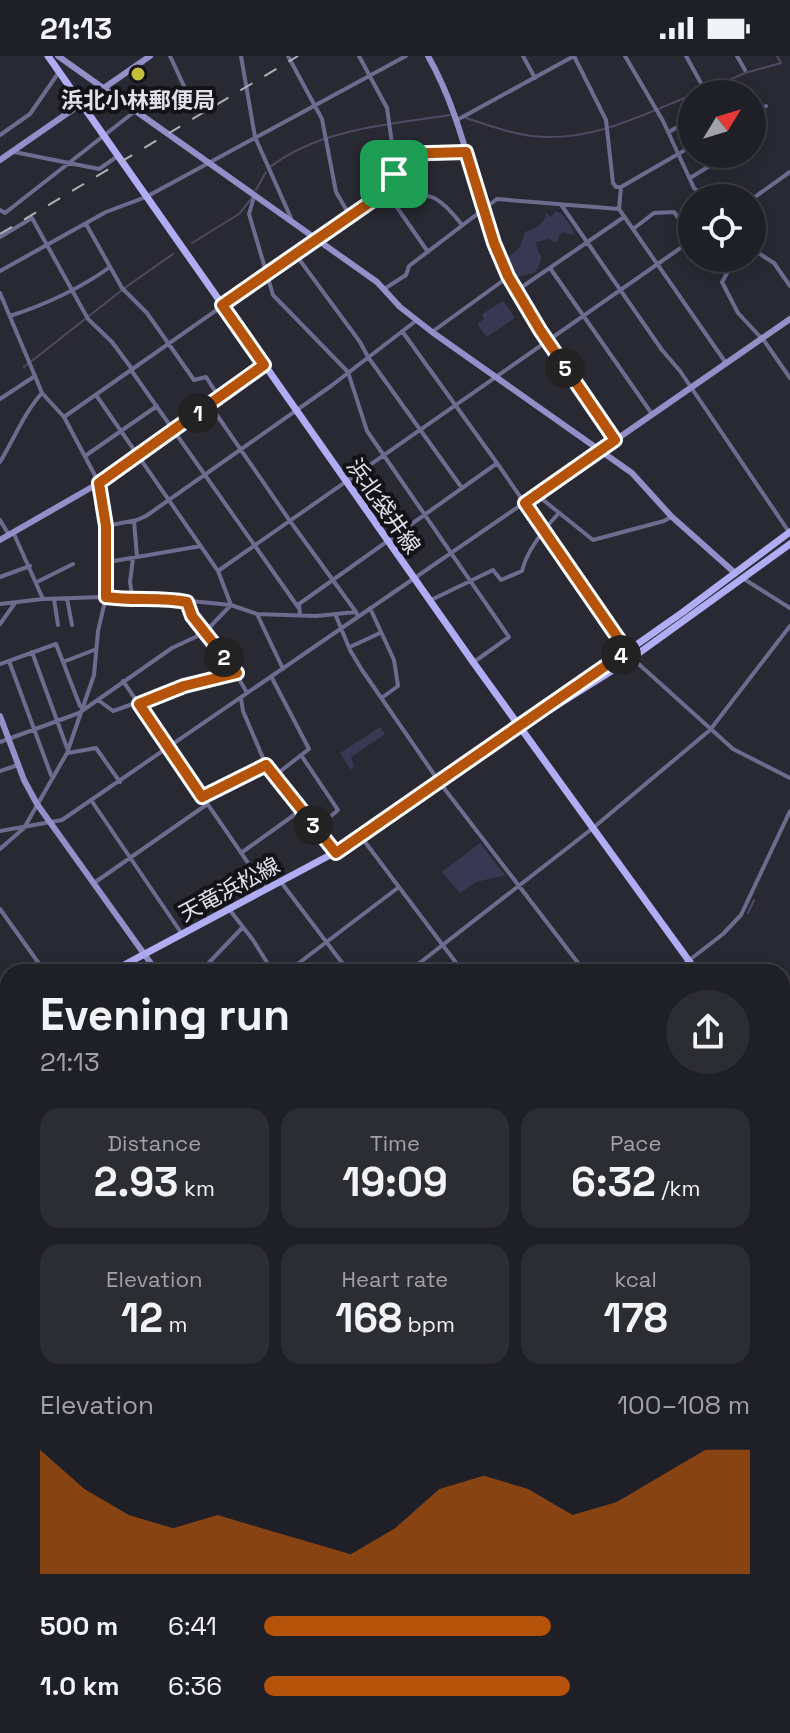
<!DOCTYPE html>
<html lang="en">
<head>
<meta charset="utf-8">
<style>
	:root { --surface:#1f1f27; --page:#2c2c33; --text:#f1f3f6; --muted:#a1a2a7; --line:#3c3d44; --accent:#b45309 }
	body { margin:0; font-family:"Space Grotesk","Noto Sans JP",sans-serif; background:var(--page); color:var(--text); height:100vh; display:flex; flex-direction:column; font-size:30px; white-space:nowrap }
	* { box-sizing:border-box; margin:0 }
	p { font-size:26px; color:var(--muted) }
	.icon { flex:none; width:44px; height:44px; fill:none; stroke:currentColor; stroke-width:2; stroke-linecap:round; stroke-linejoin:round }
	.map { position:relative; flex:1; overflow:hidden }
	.side { position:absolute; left:0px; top:908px; width:790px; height:770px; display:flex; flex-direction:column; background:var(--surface); border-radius:24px 24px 0 0; box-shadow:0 4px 20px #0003,0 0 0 2px var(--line) }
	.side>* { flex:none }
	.needle { width:52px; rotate:52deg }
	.controls { position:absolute; left:678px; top:24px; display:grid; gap:16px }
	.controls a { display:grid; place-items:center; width:88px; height:88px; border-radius:50%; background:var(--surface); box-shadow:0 4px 20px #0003,0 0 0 2px var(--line); font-size:40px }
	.pin { position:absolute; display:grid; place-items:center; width:68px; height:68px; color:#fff; margin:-34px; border-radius:16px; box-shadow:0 4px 12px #0006 }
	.km { position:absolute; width:40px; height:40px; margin:-20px; border-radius:50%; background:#222; color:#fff; font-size:22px; line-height:40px; text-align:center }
	.round { display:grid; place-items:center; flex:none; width:84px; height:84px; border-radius:42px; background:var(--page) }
	.overview { display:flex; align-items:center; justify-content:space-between; height:136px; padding:0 40px }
	h1 { font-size:44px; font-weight:700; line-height:60px }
	.metrics { display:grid; grid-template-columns:repeat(3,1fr); gap:12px; height:136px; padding:8px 40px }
	.metrics div { display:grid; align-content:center; border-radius:20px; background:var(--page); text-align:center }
	.metrics b { font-size:40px; font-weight:700 }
	.metrics small { font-size:22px; font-weight:400 }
	.metrics p { font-size:22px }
	.chart { height:224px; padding:16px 40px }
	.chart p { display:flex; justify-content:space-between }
	.chart svg { width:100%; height:144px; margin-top:8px; fill:var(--accent); opacity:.7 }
	ul { padding:0 40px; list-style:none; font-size:26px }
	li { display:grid; grid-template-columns:128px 96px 1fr; align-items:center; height:60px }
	li i { height:20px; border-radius:10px; background:var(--accent) }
	.status { display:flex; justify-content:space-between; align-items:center; height:56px; padding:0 40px; background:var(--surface); direction:ltr }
	.status svg { height:22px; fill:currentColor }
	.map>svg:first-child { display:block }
</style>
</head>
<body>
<div class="status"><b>21:13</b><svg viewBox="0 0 49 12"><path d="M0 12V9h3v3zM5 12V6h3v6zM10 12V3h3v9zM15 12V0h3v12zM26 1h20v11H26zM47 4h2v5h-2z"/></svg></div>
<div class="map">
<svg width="790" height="1677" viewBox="0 0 790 1677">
	<rect width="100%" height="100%" fill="#292934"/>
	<!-- green -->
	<path fill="#393853" d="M556 155C566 159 571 170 575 179L562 176 556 187 548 183 536 186C537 203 548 195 535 216L513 223 506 204 520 191 525 176C535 172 545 169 546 157L551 161Z
		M503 245 515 262 487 281 477 268 484 263 482 258Z
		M380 671 385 678 351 701 354 710 351 714 340 697Z
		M480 787 505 819 476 826 460 837 442 816Z
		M8 1308V1407L0 1409V1312Z
		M8 1583V1632L0 1643V1588Z
		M790 1612V1677H686L697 1670H782V1617Z
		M123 1670H211L213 1676 123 1677Z"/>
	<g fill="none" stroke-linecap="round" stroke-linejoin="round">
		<!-- stream -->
		<path stroke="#4e4a62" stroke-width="2" d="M696 38 745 17 781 7 777 0
			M466 62C491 70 517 80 544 81 597 83 644 58 692 39
			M270 111C319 73 390 68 450 59
			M256 134 266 116
			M192 187 239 158 252 142
			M24 311 126 231 173 198
			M748 857 754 844
			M782 1054 790 1047
			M0 1622 8 1614"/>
		<!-- river -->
		<path stroke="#0f0928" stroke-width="9" d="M782 1154 790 1150
			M782 1539 790 1533
			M129 1677 133 1670
			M618 1677 627 1670"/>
		<!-- street -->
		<path stroke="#6d6c8f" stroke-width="4" d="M170 0 196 56
			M241 0 255 81 291 162
			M288 0 322 63 336 136 350 160
			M359 0 387 52 396 116 378 124 428 196
			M523 0 535 22
			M574 0 606 64 613 127 616 131H621
			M625 0 663 65 694 132 705 142
			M686 0 707 38
			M737 0 745 14
			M730 38 738 34 740 38
			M752 56 766 50
			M457 64 574 0
			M669 76 692 62
			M0 79 30 58 59 16
			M692 90 621 131 619 153 726 307
			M14 96 99 113 118 100
			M395 98 466 96
			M690 122 729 98
			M387 137C428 138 435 134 462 169
			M254 141 249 158 273 239 348 316 367 375 509 581 474 606
			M752 143 790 116
			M562 150 662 294 680 315 789 476
			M0 154 5 157 134 56
			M86 168 122 232 147 257 194 324 206 321 219 341
			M633 173 654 157 674 156 692 181
			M0 181 32 162 88 263 112 286 132 313
			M752 193 774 207 790 230
			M296 199 360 286 368 301 462 432
			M736 202 722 226 738 257 765 286 790 322
			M550 212 652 358
			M0 215 106 156 146 141 406 0
			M384 233 406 219 409 210 497 143 619 153
			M516 235 624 161
			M0 237 35 320 0 343
			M10 260C47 248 78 234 110 211
			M402 275 497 407 626 594
			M432 276 508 221
			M131 314 298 551
			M210 349 290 465 356 556
			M64 361 385 136
			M85 400 157 350
			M0 406C14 383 24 357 42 337
			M537 439 593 484 664 465 671 461
			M0 464 9 479
			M134 465 137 501
			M106 470 137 464 146 460 331 330 417 264
			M14 478 43 543
			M108 506 201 490
			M218 515 692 184
			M0 521 30 510
			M744 523 790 552
			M37 526 73 508
			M67 542 72 569
			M54 543 58 569
			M431 544 493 514 501 524 522 515C527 494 544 473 559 457
			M133 545 130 526 133 502
			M187 546C199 580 231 604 247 637
			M0 548 43 543 103 541 133 545 170 543 231 549 257 558 316 560 356 556 358 561
			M370 552 394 604 398 630 383 641
			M257 558 283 613
			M300 559 299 548 496 408
			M336 560 350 594 362 614 440 727 585 916
			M0 568 15 547
			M350 591 380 577
			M32 596 67 692
			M632 602 733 693 790 722
			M9 605 51 719
			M63 606 94 594
			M0 608 56 588 80 650
			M272 622 309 693 273 721
			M123 625 266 833
			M241 642 243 655 266 709 335 795
			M98 644 113 655 184 630 237 617
			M0 686 79 657 172 592 204 577 231 549 218 515 96 339
			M68 697 96 692 120 726
			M301 699 338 754 316 773
			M0 715 18 709
			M202 741 266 709
			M91 744 182 878
			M0 775 62 764 601 394
			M362 782 463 916
			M0 793 24 772 67 697 94 619 98 575 106 541V470L99 427 64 361 42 337 35 320
			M241 797 301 754
			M281 826 349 916
			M94 827 206 749
			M0 853 45 916
			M229 853 253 884 273 916
			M200 916 243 871
			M287 916 399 831
			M408 916 593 772 710 674 790 570
			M674 916 723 878 741 859 790 755
			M782 942 790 936
			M0 977 8 999
			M0 1029 8 1026
			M0 1068 8 1066
			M782 1146 790 1158
			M0 1162 8 1156
			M782 1202 790 1196
			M0 1244 8 1239
			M782 1259 790 1270
			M782 1284 790 1278
			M0 1296 8 1293
			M782 1351 790 1345
			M782 1375 790 1384
			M0 1419 8 1417
			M782 1463 790 1457
			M0 1504 8 1503
			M782 1528 790 1537
			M214 1670 219 1677
			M357 1670 359 1677
			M560 1670 565 1677
			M54 1677 63 1670
			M107 1677 109 1670
			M239 1677 247 1670"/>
		<!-- secondary -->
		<path stroke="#9390c9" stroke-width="6" d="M58 0 377 226 400 251 432 276 632 417 671 460 735 517
			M428 0C465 65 474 140 502 208 515 238 535 265 553 292 573 323 592 355 615 384
			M0 104 150 0
			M601 394 790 263
			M0 484 99 427 264 309
			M0 660 24 724 37 748 157 916
			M782 1129 790 1122
			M0 1200 8 1217
			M0 1571 8 1567
			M782 1593 790 1589
			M652 1677 662 1670"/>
		<!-- primary -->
		<path stroke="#b1adf5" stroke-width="7" d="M48 0 473 606 697 916
			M543 658 632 602 790 488
			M111 916 362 782 683 556 790 476
			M0 976 8 971
			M782 1023 790 1032"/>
		<!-- rail -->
		<path stroke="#b0b0b9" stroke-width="2" stroke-dasharray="14 14" stroke-linecap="butt" d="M0 178 298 0"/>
	</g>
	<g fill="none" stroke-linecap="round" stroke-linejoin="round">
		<defs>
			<path id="route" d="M466 96 494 187 508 220 540 274 615 384 525 447 627 595 336 797 266 709 202 741 139 648 184 630 237 617 192 560 187 546C160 541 133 545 106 541V470L99 427 264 309 222 249 385 136 378 124 396 116 395 98Z"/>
		</defs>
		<!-- route casing -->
		<use href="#route" stroke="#fff" stroke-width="16"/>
		<!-- route -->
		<use href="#route" stroke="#b45309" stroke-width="10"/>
	</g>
	<!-- markers -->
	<circle fill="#c3bd3e" stroke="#121217" stroke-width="3" cx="138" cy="18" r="8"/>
	<g text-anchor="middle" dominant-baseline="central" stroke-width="8" stroke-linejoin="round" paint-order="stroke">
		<!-- poi labels -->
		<g font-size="22" font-weight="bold" fill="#e1e1e9" stroke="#121217">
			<text x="138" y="44">浜北小林郵便局</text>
		</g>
		<!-- street labels -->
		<g font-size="22" fill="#e1e1e9" stroke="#121217">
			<text transform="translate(384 450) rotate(55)">浜北袋井線</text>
			<text transform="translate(229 833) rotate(-28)">天竜浜松線</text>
		</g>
	</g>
</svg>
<div class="controls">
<a><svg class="needle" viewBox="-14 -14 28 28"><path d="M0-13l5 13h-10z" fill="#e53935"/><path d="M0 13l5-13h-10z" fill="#a1a2a7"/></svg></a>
<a><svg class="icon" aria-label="locate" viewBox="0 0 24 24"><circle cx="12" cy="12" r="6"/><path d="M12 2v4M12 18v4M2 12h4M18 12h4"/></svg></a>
</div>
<div class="pin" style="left:394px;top:118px;background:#1e9e55"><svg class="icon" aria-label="arrive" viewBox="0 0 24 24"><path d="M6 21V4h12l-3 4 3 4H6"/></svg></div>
<b class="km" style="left:198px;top:357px">1</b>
<b class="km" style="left:224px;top:601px">2</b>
<b class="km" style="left:313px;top:769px">3</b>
<b class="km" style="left:621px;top:599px">4</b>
<b class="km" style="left:565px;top:312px">5</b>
<section class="side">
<div class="overview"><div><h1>Evening run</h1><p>21:13</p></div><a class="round"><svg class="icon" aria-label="share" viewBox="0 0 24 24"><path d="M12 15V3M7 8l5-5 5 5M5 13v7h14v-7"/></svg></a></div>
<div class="metrics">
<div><p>Distance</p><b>2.93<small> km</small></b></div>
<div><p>Time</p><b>19:09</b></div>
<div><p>Pace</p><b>6:32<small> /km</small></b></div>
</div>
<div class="metrics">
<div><p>Elevation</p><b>12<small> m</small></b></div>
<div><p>Heart rate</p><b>168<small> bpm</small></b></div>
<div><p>kcal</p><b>178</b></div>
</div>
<div class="chart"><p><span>Elevation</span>100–108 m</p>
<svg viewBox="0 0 160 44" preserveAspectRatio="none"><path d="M0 44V6L10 18L20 26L30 30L40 26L50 30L60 34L70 38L80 30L90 18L100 14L110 18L120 26L130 22L140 14L150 6L160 6V44z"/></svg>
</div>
<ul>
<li><b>500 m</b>6:41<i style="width:59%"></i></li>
<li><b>1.0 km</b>6:36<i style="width:63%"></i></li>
</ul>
</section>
</div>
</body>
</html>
